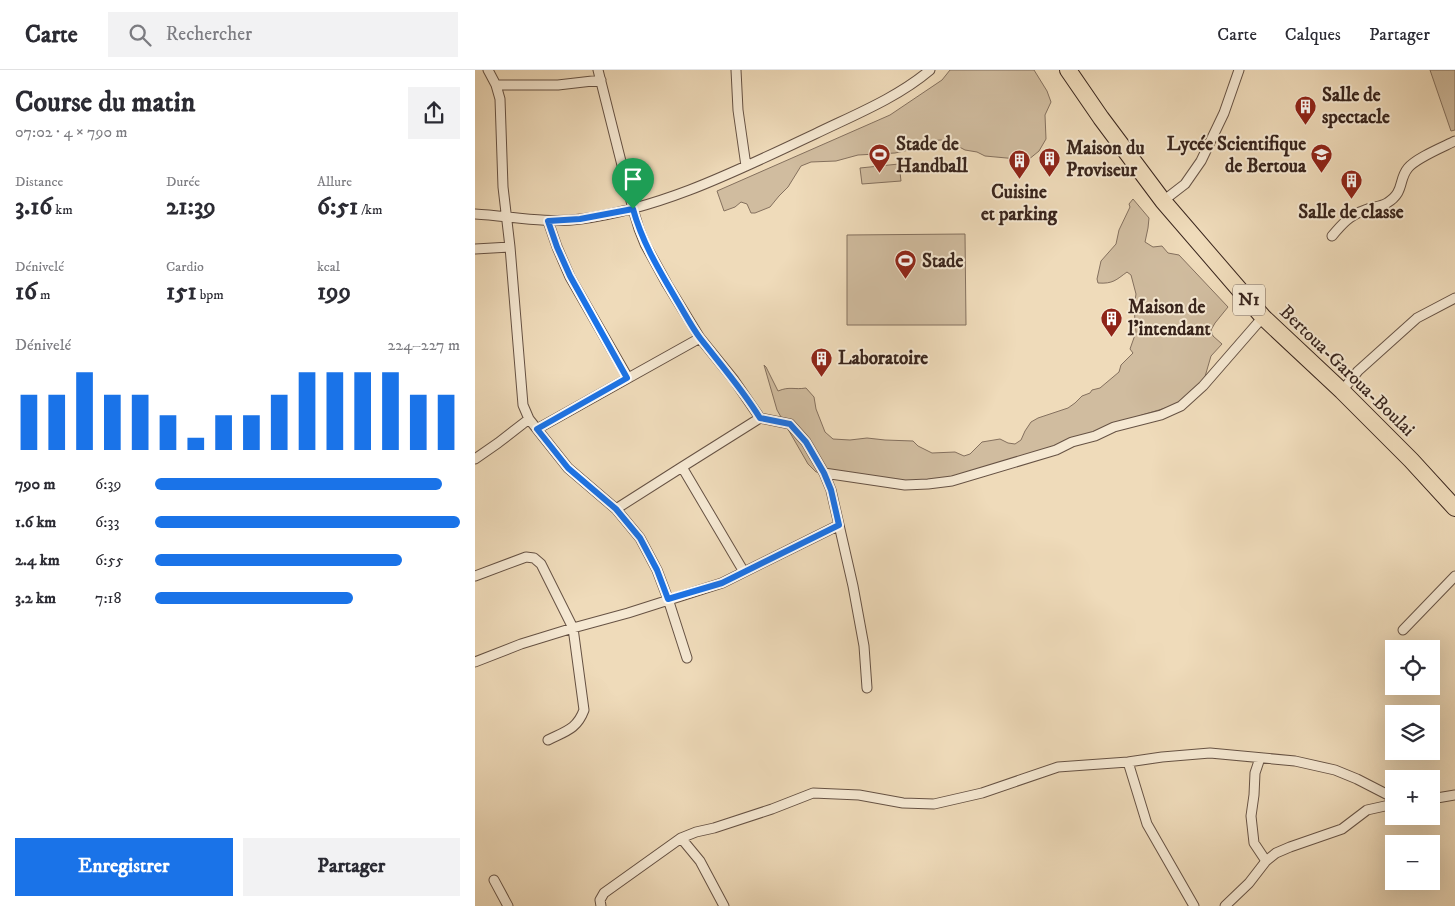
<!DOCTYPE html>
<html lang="fr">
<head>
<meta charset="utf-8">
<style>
	:root { --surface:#fff; --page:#f2f2f3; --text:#2b2b33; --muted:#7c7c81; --line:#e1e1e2; --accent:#1a73e8 }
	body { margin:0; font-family:"IM FELL DW Pica",serif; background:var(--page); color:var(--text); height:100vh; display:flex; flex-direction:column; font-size:19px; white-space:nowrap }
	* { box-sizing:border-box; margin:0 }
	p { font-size:16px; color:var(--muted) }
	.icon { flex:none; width:28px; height:28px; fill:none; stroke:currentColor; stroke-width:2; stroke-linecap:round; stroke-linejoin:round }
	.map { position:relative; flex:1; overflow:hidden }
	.panel { display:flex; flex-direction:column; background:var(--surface); width:475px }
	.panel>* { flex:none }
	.buttons { position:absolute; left:910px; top:570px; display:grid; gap:10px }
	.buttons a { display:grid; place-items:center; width:55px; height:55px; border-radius:0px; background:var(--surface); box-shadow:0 5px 20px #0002; font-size:25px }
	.pin { position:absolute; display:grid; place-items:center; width:42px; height:42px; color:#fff; margin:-51px -21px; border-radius:50% 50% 50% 0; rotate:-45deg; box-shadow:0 0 5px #0007 }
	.pin .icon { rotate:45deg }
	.round { display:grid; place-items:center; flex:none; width:52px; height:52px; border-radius:0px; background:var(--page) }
	.head { display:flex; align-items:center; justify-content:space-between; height:85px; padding:0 15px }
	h1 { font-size:28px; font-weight:700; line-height:38px }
	.figures { display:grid; grid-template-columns:repeat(3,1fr); gap:8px; height:85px; padding:5px 15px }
	.figures div { display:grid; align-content:center }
	.figures b { font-size:25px; font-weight:700 }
	.figures small { font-size:14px; font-weight:400 }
	.figures p { font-size:14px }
	.chart { height:140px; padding:10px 15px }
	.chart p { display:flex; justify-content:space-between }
	.chart svg { width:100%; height:90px; margin-top:5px; stroke:var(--accent); stroke-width:6 }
	.primary-button { display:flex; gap:10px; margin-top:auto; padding:10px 15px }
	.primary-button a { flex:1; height:58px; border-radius:0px; background:var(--accent); color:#fff; font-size:20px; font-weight:700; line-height:58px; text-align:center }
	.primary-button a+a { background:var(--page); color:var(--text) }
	ul { padding:0 15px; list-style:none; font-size:16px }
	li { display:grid; grid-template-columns:80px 60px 1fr; align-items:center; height:38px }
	li i { height:12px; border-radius:6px; background:var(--accent) }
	header { display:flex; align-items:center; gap:30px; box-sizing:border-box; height:70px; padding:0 25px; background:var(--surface); border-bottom:1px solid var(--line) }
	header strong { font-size:24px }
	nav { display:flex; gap:28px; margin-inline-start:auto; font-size:18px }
	.search { width:350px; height:45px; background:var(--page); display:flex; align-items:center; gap:12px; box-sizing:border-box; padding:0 18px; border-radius:0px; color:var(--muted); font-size:19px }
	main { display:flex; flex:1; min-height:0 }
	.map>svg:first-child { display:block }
</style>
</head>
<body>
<header>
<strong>Carte</strong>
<div class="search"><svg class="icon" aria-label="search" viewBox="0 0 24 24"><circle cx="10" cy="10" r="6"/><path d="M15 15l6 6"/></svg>Rechercher</div>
<nav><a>Carte</a><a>Calques</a><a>Partager</a></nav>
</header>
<main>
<section class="panel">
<div class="head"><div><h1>Course du matin</h1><p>07:02 · 4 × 790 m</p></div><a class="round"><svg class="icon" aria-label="share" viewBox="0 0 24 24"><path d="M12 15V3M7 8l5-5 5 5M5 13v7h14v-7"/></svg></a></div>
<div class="figures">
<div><p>Distance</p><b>3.16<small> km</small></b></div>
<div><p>Durée</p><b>21:39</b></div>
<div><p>Allure</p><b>6:51<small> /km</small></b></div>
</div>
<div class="figures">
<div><p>Dénivelé</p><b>16<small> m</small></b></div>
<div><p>Cardio</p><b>151<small> bpm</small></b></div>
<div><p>kcal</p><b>199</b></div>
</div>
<div class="chart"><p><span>Dénivelé</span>224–227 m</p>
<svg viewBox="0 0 160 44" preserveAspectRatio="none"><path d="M5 44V17M15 44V17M25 44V6M35 44V17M45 44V17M55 44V27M65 44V38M75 44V27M85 44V27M95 44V17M105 44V6M115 44V6M125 44V6M135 44V6M145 44V17M155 44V17"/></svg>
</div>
<ul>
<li><b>790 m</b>6:39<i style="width:94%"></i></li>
<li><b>1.6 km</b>6:33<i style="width:100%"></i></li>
<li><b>2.4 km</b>6:55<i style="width:81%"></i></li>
<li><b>3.2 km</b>7:18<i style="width:65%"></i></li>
</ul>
<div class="primary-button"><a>Enregistrer</a><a>Partager</a></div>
</section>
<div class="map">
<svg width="980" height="836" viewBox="0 0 980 836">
	<rect width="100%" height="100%" fill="#efdbba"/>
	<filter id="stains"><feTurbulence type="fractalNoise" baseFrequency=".004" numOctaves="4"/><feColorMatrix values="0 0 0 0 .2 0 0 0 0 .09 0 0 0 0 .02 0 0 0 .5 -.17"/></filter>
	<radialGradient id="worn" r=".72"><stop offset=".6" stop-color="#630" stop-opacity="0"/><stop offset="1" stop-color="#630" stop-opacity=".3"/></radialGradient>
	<!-- green -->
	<path fill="#d0bc9f" stroke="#84705e" d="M475 0H559L572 21 576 32 570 45 571 69 564 81 553 90 510 86 502 82 490 80 475 72 466 70 451 71 438 79 420 83 383 85 361 91 336 92 326 96 313 117 304 126 295 137 280 143H276L272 134 266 132 260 137 249 141 242 121 415 45 467 10Z
		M955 0H980V60L976 61Z
		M424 94 426 111 387 114 385 98Z
		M658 129 674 148 673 158 670 172 678 177 687 176 693 183 704 185 753 237 740 253 736 260 738 266 747 274 736 286 729 310 704 334 667 345 610 370 474 410 436 414 362 403 341 402 333 394 302 340 289 295 291 297 303 321C315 316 319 320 331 318L339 327 341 339 350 362 358 369 375 370 392 368 410 370 438 371 443 376 457 383 480 382 489 386 495 384 507 372 525 369 533 373 540 374 546 370 550 361 556 352 563 348 593 338 600 333 607 326 615 323 617 320 625 318 644 302 646 295 658 283 655 279 661 262 659 238 661 224 656 205 652 202C641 210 638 214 623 213L622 209 626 191 641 174 644 160 655 137 654 134Z
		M490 164 491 255H372V165Z"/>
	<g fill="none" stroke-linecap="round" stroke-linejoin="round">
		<defs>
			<path id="street" d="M13 0 21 15 25 29 28 117 35 177 48 335 54 349 93 398 141 439 165 468 182 500 193 529 212 588
				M123 0 158 139 164 159 170 174 192 214 225 268 259 310 285 348 315 354 331 372 349 403 356 420 378 516 389 576 392 618
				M261 0 263 40 271 96
				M21 15H83L126 10
				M688 131 710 114 726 91 749 43 764 0
				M0 144C35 146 71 154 106 149 189 138 265 99 340 64 379 45 422 28 455 0
				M73 151 82 177 95 207 153 308
				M857 166C867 154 875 145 890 140 897 137 905 137 912 133 930 122 923 110 933 98 941 88 968 77 980 71
				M0 179 35 177
				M867 321 883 301 942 248 980 228
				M62 359 225 268
				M0 389 23 373 54 349
				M207 397 269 502
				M349 403 430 415 453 414 477 411 581 380 597 372 620 366 639 357 686 345 706 336 728 316 788 247
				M141 439 207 397 285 348
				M0 506 51 487 59 488 66 494 98 558 109 640C102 659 91 661 73 670
				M928 560 980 506
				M0 592 46 574 98 558 153 543 247 513 364 455
				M785 688 780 703 779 725 776 746 779 773 791 791
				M653 692 672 754 719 836
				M956 729 980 725
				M206 768 225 791 249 836
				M19 810 33 836
				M126 836 125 830 129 823 206 768 221 762 239 758 297 739 338 723 384 725 428 733 459 734 507 723 583 697 653 692 687 687 735 683 820 691 860 700 882 709 919 728
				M750 836 774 813 791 791 801 783 815 777 867 759 892 740 919 734"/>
			<path id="highway" d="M593 0 626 48 688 131 788 247 867 321 936 390 980 438"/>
		</defs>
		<!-- street casing -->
		<use href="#street" stroke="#665244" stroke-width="11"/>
		<!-- highway casing -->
		<use href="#highway" stroke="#38241c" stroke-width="18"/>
		<!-- street -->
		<use href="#street" stroke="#f5e8d2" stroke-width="9"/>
		<!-- highway -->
		<use href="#highway" stroke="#efdbba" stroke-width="16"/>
	</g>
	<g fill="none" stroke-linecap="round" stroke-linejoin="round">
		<defs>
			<path id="route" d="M158 139C167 172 184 200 201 229 209 242 216 256 225 268 246 295 268 320 285 348L315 354 331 372 349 403 356 420 364 455 247 513 193 529 182 500 165 468 141 439 93 398 62 359 152 308 95 206 82 177 73 151 105 149Z"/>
		</defs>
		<!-- route casing -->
		<use href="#route" stroke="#fff" stroke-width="10"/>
		<!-- route -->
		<use href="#route" stroke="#1a73e8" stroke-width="6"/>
	</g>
	<!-- icons -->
	<defs>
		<symbol id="building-pin" viewBox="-11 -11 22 30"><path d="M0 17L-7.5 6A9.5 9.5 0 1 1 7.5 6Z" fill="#8f2418" stroke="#f5e8d2"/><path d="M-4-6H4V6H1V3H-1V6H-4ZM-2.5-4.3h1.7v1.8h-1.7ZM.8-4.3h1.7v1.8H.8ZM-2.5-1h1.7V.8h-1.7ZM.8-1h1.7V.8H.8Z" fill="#fff"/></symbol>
		<symbol id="stadium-pin" viewBox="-11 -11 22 30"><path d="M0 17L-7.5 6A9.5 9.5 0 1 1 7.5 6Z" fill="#8f2418" stroke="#f5e8d2"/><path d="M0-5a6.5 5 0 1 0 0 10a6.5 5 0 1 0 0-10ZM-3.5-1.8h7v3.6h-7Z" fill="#fff"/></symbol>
		<symbol id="school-pin" viewBox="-11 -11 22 30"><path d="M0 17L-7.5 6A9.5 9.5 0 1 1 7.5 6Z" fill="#8f2418" stroke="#f5e8d2"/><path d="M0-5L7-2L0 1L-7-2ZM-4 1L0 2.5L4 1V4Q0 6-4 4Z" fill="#fff"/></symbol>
	</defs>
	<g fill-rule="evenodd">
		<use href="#building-pin" x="818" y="24" width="25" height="34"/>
		<use href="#stadium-pin" x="392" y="72" width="25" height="34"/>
		<use href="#school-pin" x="834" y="72" width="25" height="34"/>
		<use href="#building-pin" x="562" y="76" width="25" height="34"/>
		<use href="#building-pin" x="532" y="78" width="25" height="34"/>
		<use href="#building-pin" x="864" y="98" width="25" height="34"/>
		<use href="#stadium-pin" x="418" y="178" width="25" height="34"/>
		<use href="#building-pin" x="624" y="236" width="25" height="34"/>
		<use href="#building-pin" x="334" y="276" width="25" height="34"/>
	</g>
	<g text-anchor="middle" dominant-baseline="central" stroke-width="4" stroke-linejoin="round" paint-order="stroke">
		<!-- shield labels -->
		<rect fill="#f5e8d2" stroke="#715f53" stroke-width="1" x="758" y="214.5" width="32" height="31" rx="4"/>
		<g font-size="18" font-weight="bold" fill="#38241c">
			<text x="774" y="230">N1</text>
		</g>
		<!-- poi labels -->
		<g font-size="19" font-weight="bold" fill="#38241c" stroke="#f5e8d2" text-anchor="start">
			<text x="847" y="25">Salle de<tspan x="847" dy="22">spectacle</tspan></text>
			<text x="421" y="74">Stade de<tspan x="421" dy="22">Handball</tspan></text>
			<text x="831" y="74" text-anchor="end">Lycée Scientifique<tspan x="831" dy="22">de Bertoua</tspan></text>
			<text x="591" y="78">Maison du<tspan x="591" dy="22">Proviseur</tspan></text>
			<text x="544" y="122" text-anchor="middle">Cuisine<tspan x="544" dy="22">et parking</tspan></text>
			<text x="876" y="142" text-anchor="middle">Salle de classe</text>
			<text x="447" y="191">Stade</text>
			<text x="653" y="237">Maison de<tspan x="653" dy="22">l'intendant</tspan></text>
			<text x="363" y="288">Laboratoire</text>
		</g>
		<!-- street labels -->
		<g font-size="19" fill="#38241c" stroke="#f5e8d2">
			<text transform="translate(872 301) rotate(44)">Bertoua-Garoua-Boulai</text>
		</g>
	</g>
	<rect width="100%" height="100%" filter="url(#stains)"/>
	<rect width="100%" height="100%" fill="url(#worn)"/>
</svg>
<div class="buttons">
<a><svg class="icon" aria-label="locate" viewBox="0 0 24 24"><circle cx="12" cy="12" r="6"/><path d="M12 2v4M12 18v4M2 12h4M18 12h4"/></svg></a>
<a><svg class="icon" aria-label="layers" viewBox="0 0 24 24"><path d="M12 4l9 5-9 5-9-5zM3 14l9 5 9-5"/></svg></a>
<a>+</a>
<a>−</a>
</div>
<div class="pin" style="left:158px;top:139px;background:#1e9e55"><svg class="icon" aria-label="arrive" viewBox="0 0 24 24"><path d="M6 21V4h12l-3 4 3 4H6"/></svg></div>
</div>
</main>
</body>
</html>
